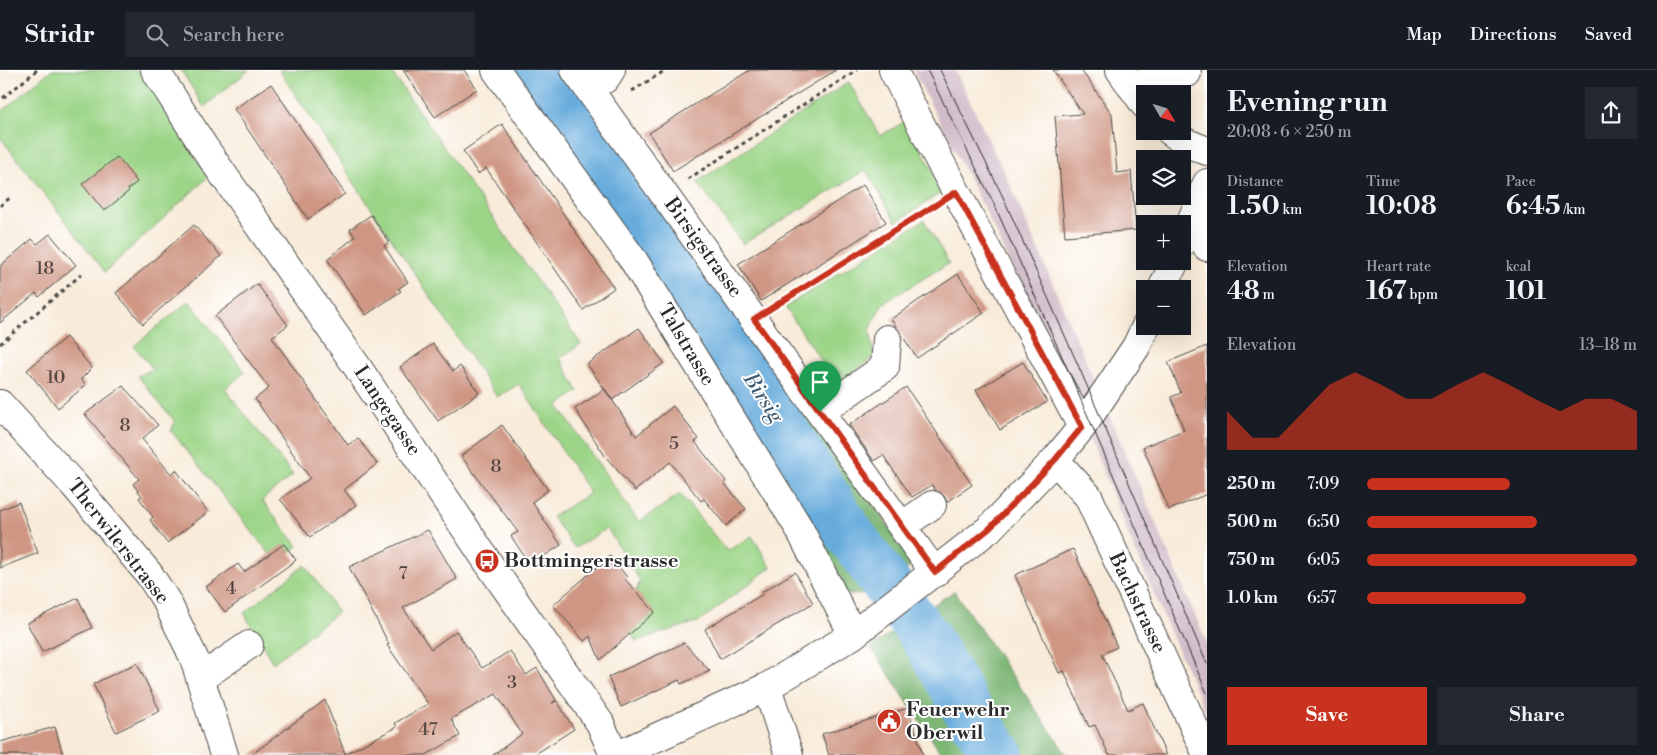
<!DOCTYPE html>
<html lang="en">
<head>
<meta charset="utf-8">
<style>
	:root { --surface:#171b24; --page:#242831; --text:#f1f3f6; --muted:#9ea1a6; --line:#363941; --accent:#c8321e }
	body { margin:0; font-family:"Libre Bodoni",serif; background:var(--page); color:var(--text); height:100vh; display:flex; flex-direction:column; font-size:19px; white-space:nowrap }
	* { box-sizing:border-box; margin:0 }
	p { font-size:16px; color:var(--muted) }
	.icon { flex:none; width:28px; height:28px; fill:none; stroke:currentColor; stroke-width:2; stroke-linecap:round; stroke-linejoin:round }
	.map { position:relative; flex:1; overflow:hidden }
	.side { display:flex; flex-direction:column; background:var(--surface); width:450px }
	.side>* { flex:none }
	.needle { width:32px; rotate:129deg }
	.controls { position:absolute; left:1136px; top:15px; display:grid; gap:10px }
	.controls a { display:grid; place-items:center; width:55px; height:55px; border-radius:0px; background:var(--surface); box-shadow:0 5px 20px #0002; font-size:25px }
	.pin { position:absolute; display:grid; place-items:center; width:42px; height:42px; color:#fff; margin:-51px -21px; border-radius:50% 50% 50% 0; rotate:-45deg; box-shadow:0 0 5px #0007 }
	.pin .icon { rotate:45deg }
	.round { display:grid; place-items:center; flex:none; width:52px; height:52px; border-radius:0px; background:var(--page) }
	.headline { display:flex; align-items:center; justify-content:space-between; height:85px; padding:0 20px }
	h1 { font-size:28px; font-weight:800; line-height:38px }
	.stats { display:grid; grid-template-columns:repeat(3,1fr); gap:8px; height:85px; padding:5px 20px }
	.stats div { display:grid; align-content:center }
	.stats b { font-size:25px; font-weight:800 }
	.stats small { font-size:14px; font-weight:400 }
	.stats p { font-size:14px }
	.chart { height:140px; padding:10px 20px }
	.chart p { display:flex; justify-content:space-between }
	.chart svg { width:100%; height:90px; margin-top:5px; fill:var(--accent); opacity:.7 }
	.primary-button { display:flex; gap:10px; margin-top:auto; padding:10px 20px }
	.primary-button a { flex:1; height:58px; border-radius:0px; background:var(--accent); color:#fff; font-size:20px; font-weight:800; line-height:58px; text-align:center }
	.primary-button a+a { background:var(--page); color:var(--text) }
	ul { padding:0 20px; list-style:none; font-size:16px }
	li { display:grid; grid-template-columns:80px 60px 1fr; align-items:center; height:38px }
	li i { height:12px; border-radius:6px; background:var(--accent) }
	header { display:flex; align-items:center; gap:30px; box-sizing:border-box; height:70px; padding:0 25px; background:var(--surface); border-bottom:1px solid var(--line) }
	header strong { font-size:24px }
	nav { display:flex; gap:28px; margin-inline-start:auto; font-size:18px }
	.search { width:350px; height:45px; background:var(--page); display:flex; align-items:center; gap:12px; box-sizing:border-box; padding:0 18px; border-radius:0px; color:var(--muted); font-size:19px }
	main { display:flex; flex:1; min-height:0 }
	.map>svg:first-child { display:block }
</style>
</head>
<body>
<header>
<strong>Stridr</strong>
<div class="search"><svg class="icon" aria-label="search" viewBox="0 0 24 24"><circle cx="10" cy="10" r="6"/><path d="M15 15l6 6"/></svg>Search here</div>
<nav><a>Map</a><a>Directions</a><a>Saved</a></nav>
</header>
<main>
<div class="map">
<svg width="1207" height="685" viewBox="0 0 1207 685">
	<rect width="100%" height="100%" fill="#fff"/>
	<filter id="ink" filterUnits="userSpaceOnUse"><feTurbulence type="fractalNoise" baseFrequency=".02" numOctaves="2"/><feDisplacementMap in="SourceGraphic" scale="10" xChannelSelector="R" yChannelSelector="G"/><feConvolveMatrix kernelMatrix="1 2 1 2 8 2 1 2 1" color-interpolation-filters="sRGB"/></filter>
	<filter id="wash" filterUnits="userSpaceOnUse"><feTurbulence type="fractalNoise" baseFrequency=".0096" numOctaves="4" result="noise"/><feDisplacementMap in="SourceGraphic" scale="20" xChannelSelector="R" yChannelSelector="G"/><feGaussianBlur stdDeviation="1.12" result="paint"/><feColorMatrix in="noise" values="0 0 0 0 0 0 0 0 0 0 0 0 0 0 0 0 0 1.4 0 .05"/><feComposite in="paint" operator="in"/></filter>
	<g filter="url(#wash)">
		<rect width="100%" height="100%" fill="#f8ebd9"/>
		<!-- industrial -->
		<path fill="#d1bdc9" d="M913 0H955L1012 119 1207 573V646L1134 478 1064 304 985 140Z"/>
		<!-- green -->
		<path fill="#9cd588" stroke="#64805a" d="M51 0H141L208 107 105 202 0 67V43Z
			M181 0H249L204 37Z
			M279 0H390L581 274 560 288 578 321 558 336 639 452 680 424 727 481 752 466 771 497 700 551 636 571 624 553 640 511 607 458 575 478 552 447 590 423 519 314 497 327Z
			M849 12 880 66 906 51 944 121 896 152 866 100 743 174 697 112Z
			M924 150 949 193 882 234 870 260 874 286 838 315 785 237Z
			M189 231 245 302 225 319 293 405 262 430 298 476 277 493 171 361 175 352 138 306 153 299 134 276Z
			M305 495 338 542 273 593 244 543Z"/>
		<!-- forest -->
		<path fill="#7db674" stroke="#547050" d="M512 0H567L914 492 882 526 846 524 752 355 657 206Z
			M954 521 1067 685H942L871 577Z"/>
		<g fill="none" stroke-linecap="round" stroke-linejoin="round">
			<!-- river -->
			<path stroke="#66abdc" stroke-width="50" d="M539 0 755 315 848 462 926 568 968 641 999 685"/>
		</g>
		<g id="blocks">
			<!-- building -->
			<path fill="#cf9683" d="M403 0H464L477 19 435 47Z
				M750 0H836L673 101 649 63Z
				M1053 0H1081L1112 44 1117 103 1131 101 1136 160 1065 166 1055 46 1083 44Z
				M271 14 345 124 308 149 234 39Z
				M502 54 614 218 583 240 486 98 478 104 463 81Z
				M117 87 137 112 128 119 129 121 104 141 82 114Z
				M863 115 886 152 761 231 738 194Z
				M371 145 389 172 384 176 408 212 398 219 401 221 366 245 327 189 355 167 350 159Z
				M194 155 221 186 143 254 116 223Z
				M50 164 76 195 39 227 36 223 0 253V196L32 169 37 174Z
				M958 204 984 243 917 288 891 249Z
				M257 214 288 255 272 267 348 375 358 368 377 394 344 420 356 435 310 467 280 429 310 408 255 329 269 318 215 246Z
				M639 258 664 293 612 330 587 294Z
				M66 267 92 298 81 309 86 315 58 338 27 300Z
				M433 274 453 301 460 296 479 323 438 351 400 297Z
				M1207 276V424L1169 440 1143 377 1184 360 1171 327 1181 323 1168 292Z
				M1023 292 1047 332 1000 360 976 320Z
				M123 316 158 355 142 369 171 404 176 400 208 442 167 473 150 450 153 447 139 428 142 426 133 414 139 409 85 344Z
				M906 317 972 415 947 432 944 426 935 420 932 415 912 427 883 385 874 391 849 355Z
				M605 319 636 366 673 336 699 369 695 372 726 411 724 413 746 439 726 456 704 429 701 431 670 392 635 421 605 386 575 339Z
				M502 355 548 420 532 432 561 475 530 495 511 466 518 462 461 386Z
				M19 432 38 483 0 498V440Z
				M428 460 457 509 403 538 431 579 456 561 482 598 510 581 526 605 537 598 556 630 552 633 557 631 574 659 534 685H493L522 664 496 624 451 649 460 666 426 685H251L325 630 345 684 397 657 395 653 428 634 387 575 389 574 349 497Z
				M284 474 296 490 225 542 206 517 238 494 244 502Z
				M1073 479 1117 577 1102 584 1128 640 1143 633 1166 685H1109L1095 655 1089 657 1064 601 1059 603 1015 505Z
				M610 486 627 507 625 509 655 542 600 590 590 566 584 571 553 535Z
				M795 502 813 533 720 589 705 559 763 524 762 522Z
				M78 528 92 558 42 582 27 553Z
				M684 573 710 601 681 614 679 610 621 637 608 607Z
				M137 593 160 641 116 662 93 614Z
				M908 638 923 685H829L822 664Z
				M55 657 63 685H0V672Z"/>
		</g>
	</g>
	<g filter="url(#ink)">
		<use href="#blocks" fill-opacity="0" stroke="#4a4845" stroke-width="1"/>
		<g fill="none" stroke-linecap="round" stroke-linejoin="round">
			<defs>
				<path id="minor" d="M155 0 204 77 356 295 487 491 600 653 614 685
					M496 0 634 191 799 458 853 565
					M575 0 935 503
					M893 0 936 84 1082 357
					M1120 0 1145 35
					M581 8 605 9 611 0
					M1131 16 1187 3
					M1170 61 1187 73 1207 81
					M1194 148 1207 177
					M1182 173 1207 113
					M1162 219 1175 191
					M820 342 885 297 887 269
					M1055 390 1088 426 1207 685
					M902 456 932 435
					M201 608 249 575
					M767 617 789 685
					M618 685 767 617 853 565 989 459 1055 390 1082 357 1136 277 1146 256"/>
				<path id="major" d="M0 334 74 415 149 504 167 532 194 588 224 685"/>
			</defs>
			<!-- minor casing -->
			<use href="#minor" stroke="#4a4845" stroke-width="30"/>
			<!-- major casing -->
			<use href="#major" stroke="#4a4845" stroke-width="30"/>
			<!-- path -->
			<path stroke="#4a4845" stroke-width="3" stroke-dasharray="4 4" stroke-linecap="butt" d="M632 21 666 0
				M3 28 37 0
				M688 109 857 0
				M0 136 11 127
				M777 234 933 137
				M0 274 83 203"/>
			<!-- minor -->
			<use href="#minor" stroke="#fff" stroke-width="28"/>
			<!-- major -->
			<use href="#major" stroke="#fff" stroke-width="28"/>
			<!-- tram -->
			<path stroke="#2b2b2b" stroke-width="1" d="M927 0 993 132 1068 300 1207 623
				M940 0 1003 127 1078 295 1207 594"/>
		</g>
	</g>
	<g fill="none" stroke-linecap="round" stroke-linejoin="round" filter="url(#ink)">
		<defs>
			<path id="route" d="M956 122 1082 357 1055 390 989 459 935 502 754 249Z"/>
		</defs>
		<!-- route casing -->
		<use href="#route" stroke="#fff" stroke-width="10"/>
		<!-- route -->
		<use href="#route" stroke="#c8321e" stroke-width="6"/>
	</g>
	<!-- icons -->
	<defs>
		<symbol id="bus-disc" viewBox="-11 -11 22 22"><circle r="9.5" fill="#c8321e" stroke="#fff"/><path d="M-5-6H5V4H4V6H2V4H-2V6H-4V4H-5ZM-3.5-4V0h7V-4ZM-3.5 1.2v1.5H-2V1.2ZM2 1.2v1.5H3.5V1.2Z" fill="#fff"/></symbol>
		<symbol id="civic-disc" viewBox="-11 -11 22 22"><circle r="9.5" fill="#c8321e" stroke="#fff"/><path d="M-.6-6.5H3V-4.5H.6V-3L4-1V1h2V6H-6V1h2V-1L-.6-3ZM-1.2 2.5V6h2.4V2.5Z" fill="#fff"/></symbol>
	</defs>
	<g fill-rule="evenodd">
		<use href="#bus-disc" x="473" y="477" width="28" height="28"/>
		<use href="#civic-disc" x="875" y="637" width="28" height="28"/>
	</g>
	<g text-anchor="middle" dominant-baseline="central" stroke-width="4" stroke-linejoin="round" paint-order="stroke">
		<!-- number labels -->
		<g font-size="18" fill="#544641">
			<text x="45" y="198">18</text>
			<text x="56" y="307">10</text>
			<text x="125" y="355">8</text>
			<text x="674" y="373">5</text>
			<text x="496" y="396">8</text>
			<text x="403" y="503">7</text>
			<text x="231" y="518">4</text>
			<text x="512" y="612">3</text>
			<text x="428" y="659">47</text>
		</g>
		<!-- street labels -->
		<g font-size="20" fill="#2b2b2b" stroke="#fff">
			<text transform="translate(703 178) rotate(54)">Birsigstrasse</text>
			<text transform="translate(686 275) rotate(59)">Talstrasse</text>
			<text transform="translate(387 341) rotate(56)">Langegasse</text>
			<text transform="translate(118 472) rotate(52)">Therwilerstrasse</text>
			<text transform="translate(1137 533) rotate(65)">Bachstrasse</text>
		</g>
		<!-- poi labels -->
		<g font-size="20" font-weight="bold" fill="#2b2b2b" stroke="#fff" text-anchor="start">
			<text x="504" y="491">Bottmingerstrasse</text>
			<text x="906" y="640">Feuerwehr<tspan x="906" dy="23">Oberwil</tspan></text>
		</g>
		<!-- water labels -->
		<g font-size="21" font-style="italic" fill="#435e72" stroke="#fff">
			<text transform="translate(763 328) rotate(57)">Birsig</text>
		</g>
	</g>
</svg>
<div class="controls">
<a><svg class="needle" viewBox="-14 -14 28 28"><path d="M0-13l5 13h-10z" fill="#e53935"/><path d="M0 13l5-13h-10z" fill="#9ea1a6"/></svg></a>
<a><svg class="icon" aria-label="layers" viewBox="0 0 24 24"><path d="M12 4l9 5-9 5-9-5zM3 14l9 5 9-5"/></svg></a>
<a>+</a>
<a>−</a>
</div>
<div class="pin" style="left:820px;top:342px;background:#1e9e55"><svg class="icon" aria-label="arrive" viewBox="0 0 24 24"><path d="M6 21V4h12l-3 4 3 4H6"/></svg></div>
</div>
<section class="side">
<div class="headline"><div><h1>Evening run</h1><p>20:08 · 6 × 250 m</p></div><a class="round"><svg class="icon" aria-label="share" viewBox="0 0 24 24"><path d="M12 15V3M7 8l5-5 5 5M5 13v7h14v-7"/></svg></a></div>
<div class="stats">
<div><p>Distance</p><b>1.50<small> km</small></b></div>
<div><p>Time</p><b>10:08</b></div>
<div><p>Pace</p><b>6:45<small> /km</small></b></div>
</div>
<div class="stats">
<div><p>Elevation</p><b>48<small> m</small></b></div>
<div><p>Heart rate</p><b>167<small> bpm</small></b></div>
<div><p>kcal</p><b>101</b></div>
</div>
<div class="chart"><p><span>Elevation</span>13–18 m</p>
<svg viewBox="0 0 160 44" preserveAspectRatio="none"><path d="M0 44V25L10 38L20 38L30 25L40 12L50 6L60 12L70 19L80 19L90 12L100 6L110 12L120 19L130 25L140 19L150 19L160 25V44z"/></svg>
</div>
<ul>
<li><b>250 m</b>7:09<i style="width:53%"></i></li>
<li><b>500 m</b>6:50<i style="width:63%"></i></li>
<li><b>750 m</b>6:05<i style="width:100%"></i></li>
<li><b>1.0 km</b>6:57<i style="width:59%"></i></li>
</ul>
<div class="primary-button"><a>Save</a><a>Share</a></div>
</section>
</main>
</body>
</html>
